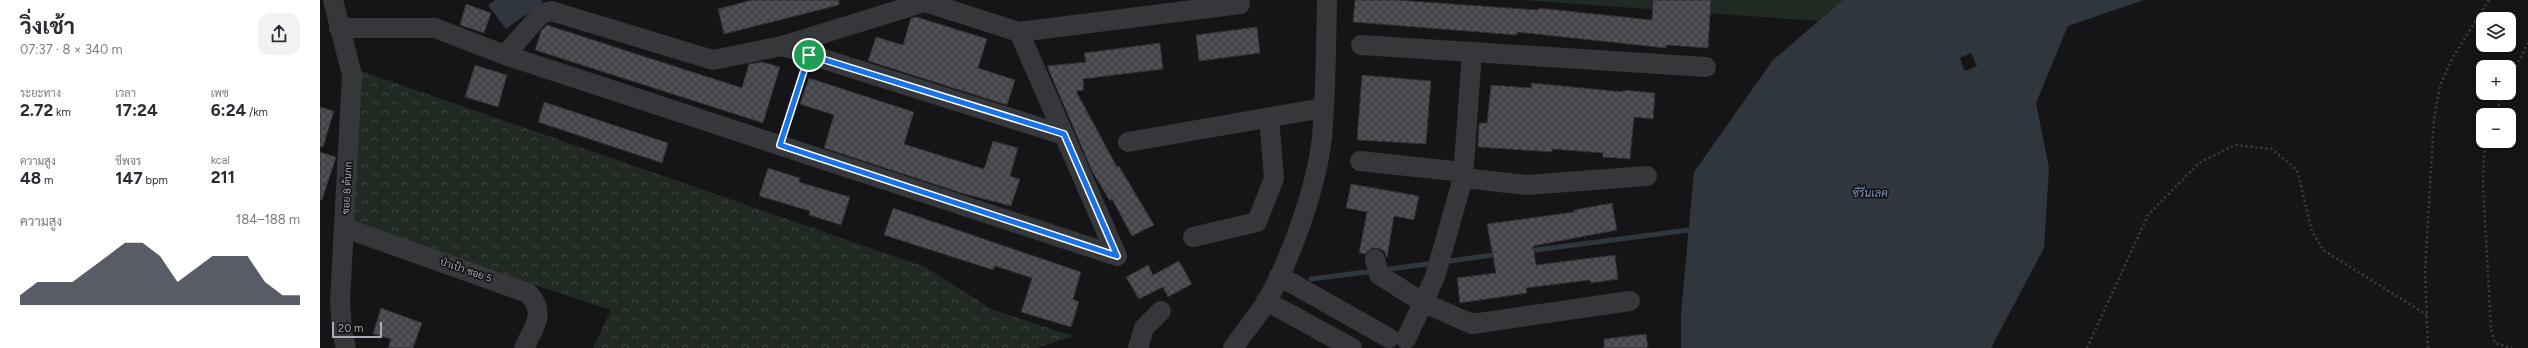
<!DOCTYPE html>
<html lang="th">
<head>
<meta charset="utf-8">
<style>
	:root { --surface:#fff; --page:#f2f2f3; --text:#2b2b33; --muted:#7c7c81; --accent:#111827 }
	body { margin:0; font-family:Figtree,Sarabun,sans-serif; background:var(--page); color:var(--text); height:100vh; display:flex; flex-direction:column; font-size:15px; white-space:nowrap }
	* { box-sizing:border-box; margin:0 }
	p { font-size:13px; color:var(--muted) }
	.icon { flex:none; width:22px; height:22px; fill:none; stroke:currentColor; stroke-width:2; stroke-linecap:round; stroke-linejoin:round }
	.map { position:relative; flex:1; overflow:hidden }
	.details { display:flex; flex-direction:column; background:var(--surface); width:320px }
	.details>* { flex:none }
	.controls { position:absolute; left:2156px; top:12px; display:grid; gap:8px }
	.controls a { display:grid; place-items:center; width:40px; height:40px; border-radius:8px; background:var(--surface); box-shadow:0 2px 6px #0003; font-size:20px }
	.scale { position:absolute; left:12px; bottom:10px; width:50px; box-sizing:border-box; padding-left:4px; border:2px solid #a8abb6; border-top:0; font-size:11px; line-height:14px; white-space:nowrap; color:#a8abb6; -webkit-text-stroke:3px #101012; paint-order:stroke }
	.pin { position:absolute; display:grid; place-items:center; width:34px; height:34px; color:#fff; margin:-17px; border:2px solid #fff; border-radius:50%; box-shadow:0 1px 4px #0007 }
	.round { display:grid; place-items:center; flex:none; width:42px; height:42px; border-radius:12px; background:var(--page) }
	.head { display:flex; align-items:center; justify-content:space-between; height:68px; padding:0 20px }
	h1 { font-size:22px; font-weight:700; line-height:30px }
	.stats { display:grid; grid-template-columns:repeat(3,1fr); gap:6px; height:68px; padding:4px 20px }
	.stats div { display:grid; align-content:center }
	.stats b { font-size:17px; font-weight:700 }
	.stats small { font-size:11px; font-weight:400 }
	.stats p { font-size:11px }
	.chart { height:112px; padding:8px 20px }
	.chart p { display:flex; justify-content:space-between }
	.chart svg { width:100%; height:72px; margin-top:4px; fill:var(--accent); opacity:.7 }
	main { display:flex; flex:1; min-height:0 }
	.map>svg:first-child { display:block }
</style>
</head>
<body>
<main>
<section class="details">
<div class="head"><div><h1>วิ่งเช้า</h1><p>07:37 · 8 × 340 m</p></div><a class="round"><svg class="icon" aria-label="share" viewBox="0 0 24 24"><path d="M12 15V3M7 8l5-5 5 5M5 13v7h14v-7"/></svg></a></div>
<div class="stats">
<div><p>ระยะทาง</p><b>2.72<small> km</small></b></div>
<div><p>เวลา</p><b>17:24</b></div>
<div><p>เพซ</p><b>6:24<small> /km</small></b></div>
</div>
<div class="stats">
<div><p>ความสูง</p><b>48<small> m</small></b></div>
<div><p>ชีพจร</p><b>147<small> bpm</small></b></div>
<div><p>kcal</p><b>211</b></div>
</div>
<div class="chart"><p><span>ความสูง</span>184–188 m</p>
<svg viewBox="0 0 160 44" preserveAspectRatio="none"><path d="M0 44V38L10 30L20 30L30 30L40 22L50 14L60 6L70 6L80 14L90 30L100 22L110 14L120 14L130 14L140 30L150 38L160 38V44z"/></svg>
</div>
</section>
<div class="map">
<svg width="2208" height="348" viewBox="0 0 2208 348">
	<defs>
		<pattern id="forest-crowns" width="20" height="18" patternUnits="userSpaceOnUse"><rect width="20" height="18" fill="#212923"/><path d="M2 6a3 3 0 1 1 6 0M12 15a3 3 0 1 1 6 0" fill="none" stroke="#3e4541"/></pattern>
		<pattern id="building-cross-hatch" width="8" height="8" patternUnits="userSpaceOnUse"><rect width="8" height="8" fill="#44454a"/><path d="M0 0l8 8M0 8l8-8" fill="none" stroke="#5c5d62"/></pattern>
	</defs>
	<rect width="100%" height="100%" fill="#151517"/>
	<!-- forest -->
	<path fill="url(#forest-crowns)" d="M41 71 605 267 673 310 754 336 716 348H273L291 310 28 224Z"/>
	<!-- pitch -->
	<path fill="#212923" d="M1199 0H1523L1499 21Z"/>
	<!-- water -->
	<path fill="#2f363e" fill-rule="evenodd" d="M175 0H221L223 2 186 29 168 5Z
		M1523 0H1824L1748 26 1716 103 1729 168 1724 248 1671 348H1361V313L1374 172 1453 60ZM1651 53 1657 66 1646 71 1644 70 1640 58Z"/>
	<g fill="none" stroke-linecap="round" stroke-linejoin="round">
		<!-- stream -->
		<path stroke="#2f363e" stroke-width="5" d="M1208 251 1369 230
			M1123 262 1179 254
			M1062 270 1115 263
			M991 279 1054 271"/>
	</g>
	<!-- building -->
	<path fill="url(#building-cross-hatch)" stroke="#302f32" d="M432 0H519V5L404 34 398 9Z
		M1035 0H1076L1218 10V8L1332 20 1333 0H1391L1388 48 1346 45V48L1197 32V35L1033 22Z
		M146 4 171 13 164 33 140 25Z
		M597 17 667 39 658 68 695 80 687 105 548 61 556 37 583 45 591 18Z
		M227 25 422 88 429 64 443 62 460 67 443 123 215 50 221 31Z
		M937 27 940 53 879 61 876 35Z
		M840 43 843 69 763 79 764 90 756 91 797 167 799 166 834 225 812 236 792 199 790 201 772 171 727 66 766 62 764 53Z
		M155 65 187 75 178 107 145 97Z
		M1042 75 1111 81 1106 144 1037 140Z
		M489 78 594 112 584 144 664 169 673 141 698 148 690 176 700 179 691 206 641 193 504 148 514 115 480 104Z
		M1212 83 1303 92V90L1335 93 1333 119 1314 117 1310 159 1283 157V153L1232 149V152L1158 147 1159 123H1167L1171 85 1211 88Z
		M224 102 348 143 342 163 218 122Z
		M0 107 14 111 3 147H0Z
		M0 152 16 157 2 200H0Z
		M448 168 480 178 479 182 530 197 521 225 489 215 490 211 439 196Z
		M1031 184 1099 196 1094 220 1074 216 1067 258 1064 251 1058 248H1052L1045 254 1039 253 1047 212 1026 208Z
		M1292 203 1297 230 1213 246 1216 265 1295 255 1298 279 1271 283 1270 280 1206 288 1207 293 1140 303 1137 278 1176 273 1167 224 1254 212V210Z
		M573 208 761 272 753 299 759 302 751 327 701 312 712 278 675 266 673 270 564 235Z
		M859 261 872 284 848 297 843 287 819 299 806 277 828 265 833 275Z
		M61 308 102 323 93 348H68L71 339 53 334Z
		M1326 334 1328 348H1284V339Z"/>
	<g fill="none" stroke-linecap="round" stroke-linejoin="round">
		<!-- path -->
		<path stroke="#3c3d42" stroke-width="2.5" stroke-dasharray="2 3" stroke-linecap="butt" d="M2189 80 2208 43
			M2175 115 2183 93
			M465 128 484 70
			M2168 141 2164 155 2163 184 2171 329 2175 343 2192 348
			M1767 348 1828 215 1879 163 1915 145 1952 149 1977 170 1992 231 2003 250 2107 315
			M2108 348 2105 271 2114 118 2120 86 2133 57 2169 0"/>
		<!-- street -->
		<path stroke="#36373b" stroke-width="20" d="M13 0 32 75 20 301 22 331 26 348
			M19 28H115L185 55 797 256
			M699 32 797 256
			M1041 45 1386 67
			M462 46 744 135
			M185 55 221 14 231 11 393 60 462 46 605 2 699 32 920 4
			M808 142 1003 108
			M1040 161 1143 172
			M1143 178 1207 185 1327 176
			M25 228 208 293C227 313 214 327 204 348
			M873 237 937 222 954 178 949 118
			M1055 259 1059 275 1104 303 1152 324 1310 301
			M959 276 1069 338
			M946 301 1032 348
			M1086 339 1115 277 1143 178 1152 52
			M818 348 824 328 841 311
			M913 348C924 332 937 317 947 301 971 258 997 186 1002 137 1006 92 1006 45 1007 0"/>
	</g>
	<g fill="none" stroke-linecap="round" stroke-linejoin="round">
		<defs>
			<path id="route" d="M489 55 744 134 797 256 460 145Z"/>
		</defs>
		<!-- route casing -->
		<use href="#route" stroke="#fff" stroke-width="8"/>
		<!-- route -->
		<use href="#route" stroke="#1a73e8" stroke-width="5"/>
	</g>
	<g text-anchor="middle" dominant-baseline="central" stroke-width="3" stroke-linejoin="round" paint-order="stroke">
		<!-- street labels -->
		<g font-size="10" fill="#a8abb6" stroke="#101012">
			<text transform="translate(27 188) rotate(-87)">ซอย 8 ต้นกก</text>
			<text transform="translate(146 270) rotate(19)">ป่าเป้า ซอย 5</text>
		</g>
		<!-- water labels -->
		<g font-size="11" font-style="italic" fill="#8294ae" stroke="#101012">
			<text x="1550" y="193">ซีรีนเลค</text>
		</g>
	</g>
</svg>
<div class="controls">
<a><svg class="icon" aria-label="layers" viewBox="0 0 24 24"><path d="M12 4l9 5-9 5-9-5zM3 14l9 5 9-5"/></svg></a>
<a>+</a>
<a>−</a>
</div>
<div class="scale">20 m</div>
<div class="pin" style="left:489px;top:55px;background:#1e9e55"><svg class="icon" aria-label="arrive" viewBox="0 0 24 24"><path d="M6 21V4h12l-3 4 3 4H6"/></svg></div>
</div>
</main>
</body>
</html>
